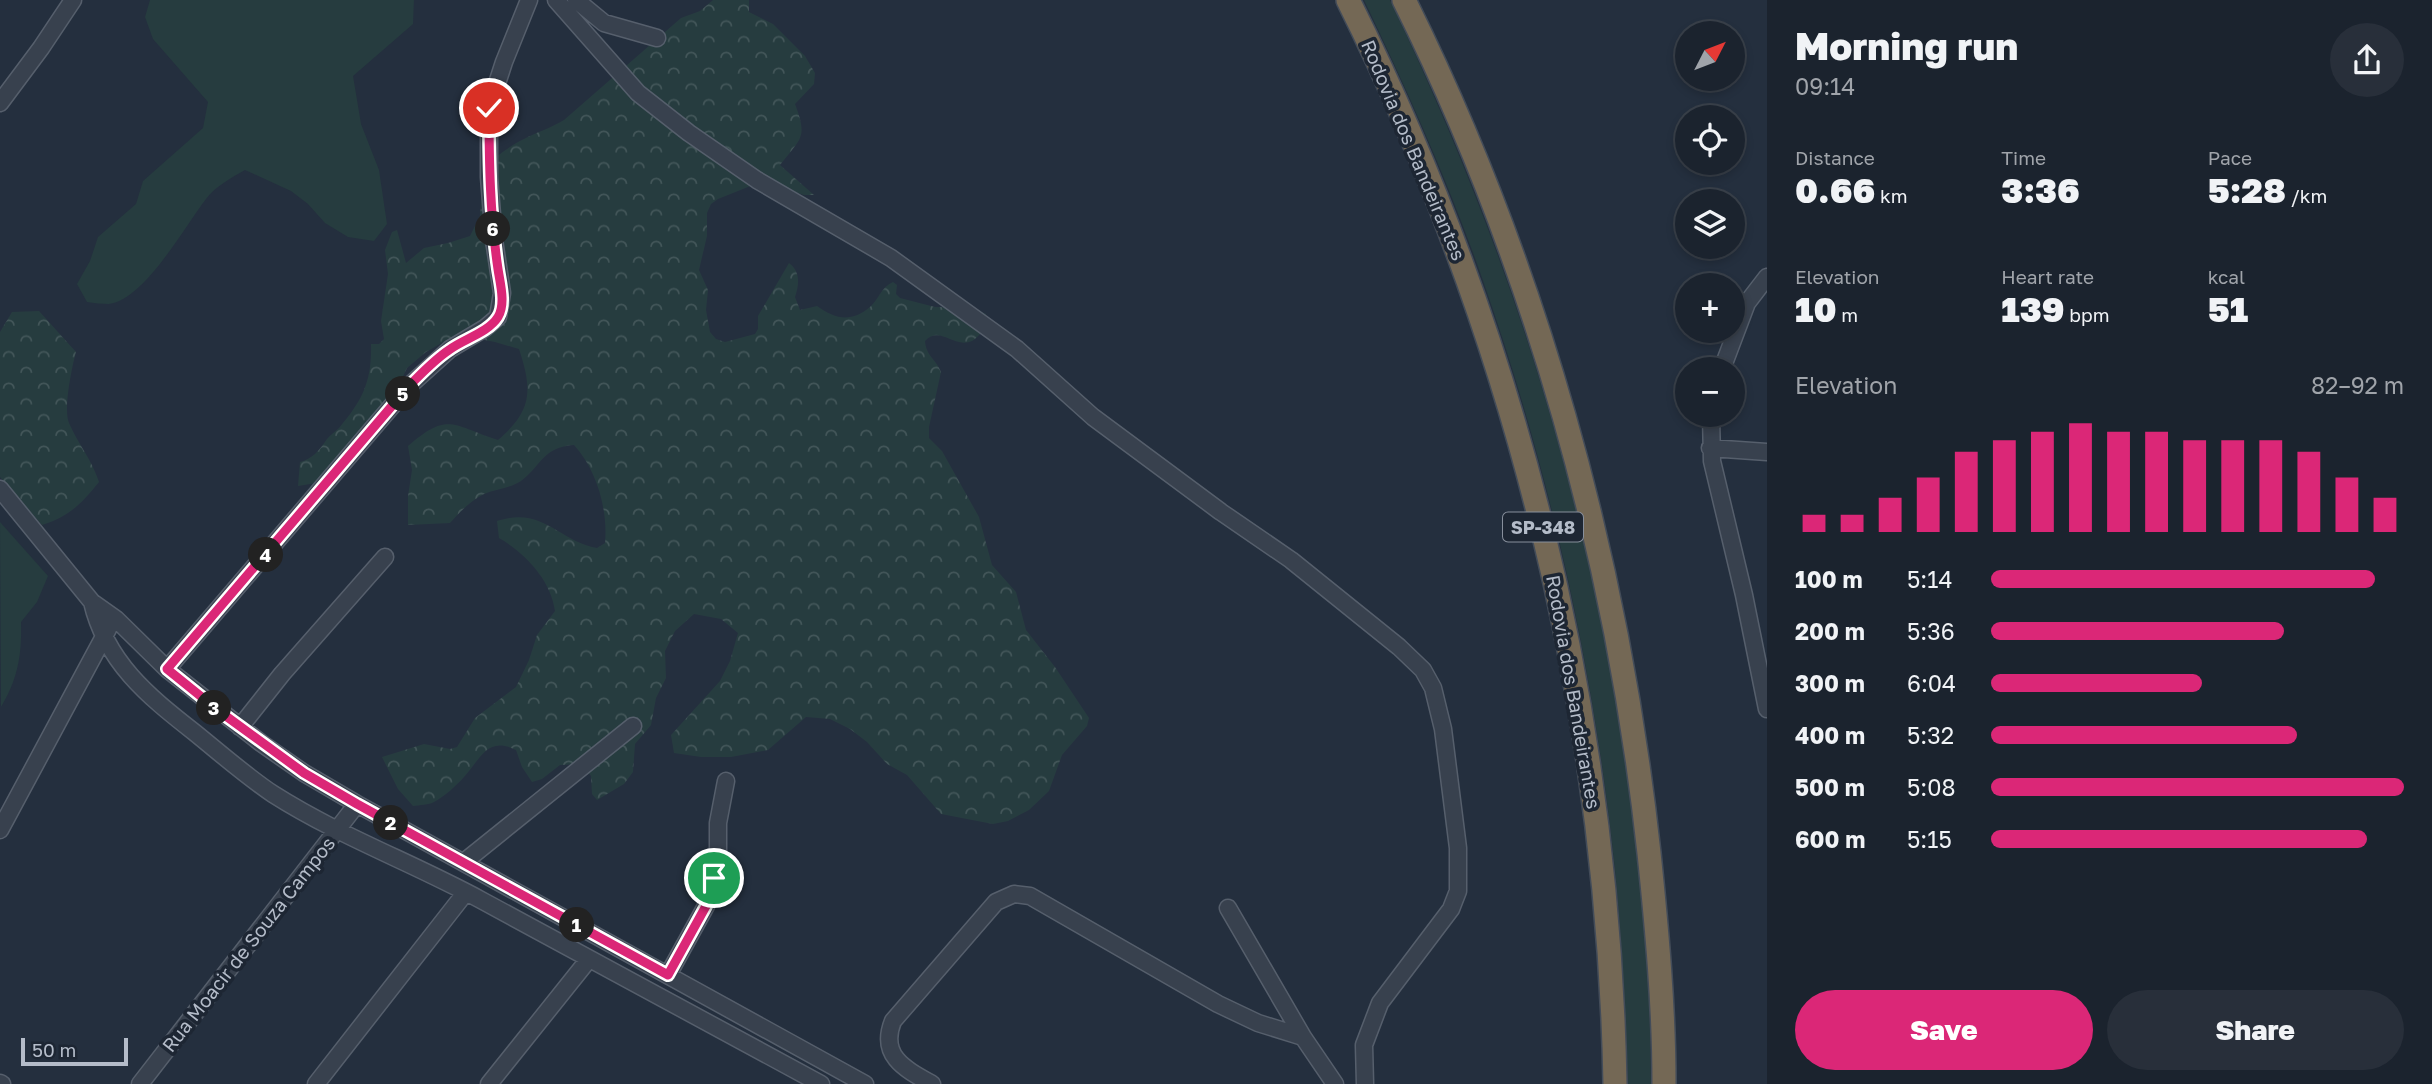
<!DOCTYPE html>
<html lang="en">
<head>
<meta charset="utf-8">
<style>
	:root { --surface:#1b232e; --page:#282f3a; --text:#f1f3f6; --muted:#a0a4aa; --line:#39404a; --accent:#db2777 }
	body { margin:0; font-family:"Golos Text",sans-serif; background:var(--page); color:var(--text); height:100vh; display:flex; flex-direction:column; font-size:26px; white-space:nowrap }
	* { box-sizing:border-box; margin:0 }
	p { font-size:23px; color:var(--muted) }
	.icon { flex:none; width:38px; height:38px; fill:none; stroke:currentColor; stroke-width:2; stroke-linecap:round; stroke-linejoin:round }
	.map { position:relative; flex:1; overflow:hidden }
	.side { display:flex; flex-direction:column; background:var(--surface); width:665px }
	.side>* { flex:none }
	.needle { width:46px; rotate:48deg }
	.tools { position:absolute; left:1675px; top:21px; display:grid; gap:14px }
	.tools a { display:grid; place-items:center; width:70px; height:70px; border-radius:50%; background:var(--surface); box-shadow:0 4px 10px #0003,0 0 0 2px var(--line); font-size:35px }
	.scale { position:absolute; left:21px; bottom:18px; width:107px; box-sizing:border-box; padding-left:7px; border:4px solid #b4bcc9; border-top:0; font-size:19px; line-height:24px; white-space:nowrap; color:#b4bcc9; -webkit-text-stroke:5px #1d2633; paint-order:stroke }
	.pin { position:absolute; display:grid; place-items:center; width:60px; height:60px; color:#fff; margin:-30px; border:4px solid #fff; border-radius:50%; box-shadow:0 2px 7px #0007 }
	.km { position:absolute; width:35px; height:35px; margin:-18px; border-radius:50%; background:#222; color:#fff; font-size:19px; line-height:35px; text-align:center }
	.round { display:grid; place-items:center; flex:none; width:74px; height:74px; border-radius:37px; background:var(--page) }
	.overview { display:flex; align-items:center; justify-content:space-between; height:119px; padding:0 28px }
	h1 { font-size:38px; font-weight:800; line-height:52px }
	.figures { display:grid; grid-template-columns:repeat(3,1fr); gap:10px; height:119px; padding:7px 28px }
	.figures div { display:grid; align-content:center }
	.figures b { font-size:35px; font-weight:800 }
	.figures small { font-size:19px; font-weight:400 }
	.figures p { font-size:19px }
	.chart { height:196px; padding:14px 28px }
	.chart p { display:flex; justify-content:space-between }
	.chart svg { width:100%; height:126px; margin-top:7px; stroke:var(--accent); stroke-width:6 }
	.cta { display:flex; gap:14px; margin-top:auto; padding:14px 28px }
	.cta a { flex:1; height:80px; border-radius:42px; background:var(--accent); color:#fff; font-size:28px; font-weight:800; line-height:80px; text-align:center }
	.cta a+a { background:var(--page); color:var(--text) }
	ul { padding:0 28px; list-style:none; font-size:23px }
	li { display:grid; grid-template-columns:112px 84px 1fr; align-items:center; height:52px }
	li i { height:18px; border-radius:9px; background:var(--accent) }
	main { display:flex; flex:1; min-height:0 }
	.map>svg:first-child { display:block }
</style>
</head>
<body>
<main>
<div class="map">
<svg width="1767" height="1084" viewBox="0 0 1767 1084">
	<defs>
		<pattern id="forest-crowns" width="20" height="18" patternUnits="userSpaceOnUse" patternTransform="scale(1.75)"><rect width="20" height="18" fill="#263c3f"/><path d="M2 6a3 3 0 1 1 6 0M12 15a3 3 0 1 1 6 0" fill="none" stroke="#435659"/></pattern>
	</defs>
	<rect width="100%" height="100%" fill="#242f3e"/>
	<!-- green -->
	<path fill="#263c3f" d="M150 0H414L413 24 353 76 361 124 379 170 387 224 374 241 348 237 325 223 308 204 291 191 245 170C231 178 216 186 206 199 186 225 144 300 109 304 102 304 94 303 87 302L77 284 90 261 98 237 136 204 143 181 203 128 208 102 153 39 145 17Z
		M1364 0H1390C1503 236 1580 472 1621 730 1631 789 1641 849 1645 909 1649 967 1650 1026 1651 1084H1628C1625 1012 1622 941 1615 870 1594 668 1549 467 1481 275 1448 181 1407 90 1364 0Z
		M0 522 48 576 37 602 21 622C22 654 18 679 1 707Z"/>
	<!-- forest -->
	<path fill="url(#forest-crowns)" d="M713 0H749V12L773 24 805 56 815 73 814 84 795 104C808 138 801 138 780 165L814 195H804L763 181 718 199 711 204 707 213V236L699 270 708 290 706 310 710 332 716 339 725 342 755 334 758 329V316L789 263C801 272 799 285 795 297L800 310 817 306C835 319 851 323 870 307 879 299 881 287 893 282L897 285 896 294 900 298 935 307 973 308 986 314 988 325C984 330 977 338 972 341 954 349 940 325 925 341 926 356 936 359 941 372L929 427V438L942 451 979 517 992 565 1016 592 1026 630 1055 667 1089 718 1087 726 1062 755 1049 791 1029 810 1008 821 993 824 941 814 907 775 887 764 867 742 850 729 830 719 806 717 768 750 731 757H701L674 753 671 735 720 681 730 661 738 633 721 619 694 614 675 631 665 651 666 678 656 698 651 725 635 744 633 772 624 784 597 800 592 794 591 776 582 764 560 765 542 779 532 782 522 767 516 750C487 735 480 760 464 777 457 785 444 797 434 802 429 805 419 805 413 806L398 789 382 757 424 744 450 749 457 747 475 718 516 687 529 660 537 635 555 611C551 580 525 553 499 538L497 521C543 506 558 541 597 548L605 543C608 510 597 470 574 445 543 447 542 465 521 481 511 488 495 489 484 494 470 501 460 512 450 523L408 525V496L412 470 408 446C448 411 452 425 498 440 532 411 533 391 519 349L495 342 469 337 445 341 426 352 407 368 387 409 322 482 298 486 300 462C312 459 319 451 327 439 330 435 335 432 339 428 363 400 372 381 371 344H379L384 339 381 321 388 274 385 250 392 232 397 230 406 263 424 248 448 243 470 236 480 216 483 168C496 157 509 146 524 139 537 132 551 128 564 120L681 18 700 11Z
		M39 311 76 352C72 366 63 410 69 423 78 444 91 458 99 482 81 504 70 516 42 525L0 477V332L12 312Z"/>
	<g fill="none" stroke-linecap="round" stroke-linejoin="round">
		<defs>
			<path id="minor" d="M556 0 638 93 689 133 757 180 891 258 1017 349 1093 417 1221 512 1291 560 1399 647 1423 670 1433 688 1443 729 1458 848V891L1451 909 1380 1003 1364 1045 1365 1084
				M576 0 604 23 657 38
				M0 103 41 48 73 0
				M1722 369 1747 303 1767 277
				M1711 415 1712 461 1744 595 1767 709
				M1710 448 1767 452
				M0 489 92 602 116 619 167 669 261 743 304 773 357 804 865 1084
				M92 602C106 662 148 696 194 732 220 753 246 776 273 794 339 836 413 863 481 900 594 961 707 1023 821 1084
				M167 669 409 386 450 349 485 328 498 317 502 293 494 240 489 177V108L504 62 529 0
				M240 727 282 674 385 557
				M0 830 108 629
				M464 862 633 726
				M1228 908 1303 1037
				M668 975 706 906 718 859V823L726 781
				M0 1083 2 1084
				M140 1084 357 804
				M316 1084 466 892
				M489 1084 589 959
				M932 1084C905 1069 879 1056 893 1021L996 902 1014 894 1030 896 1218 1004 1258 1023 1303 1037 1335 1084"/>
			<path id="highway" d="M1348 0C1516 336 1608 708 1615 1084
				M1404 0C1536 266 1617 559 1649 853 1657 930 1664 1007 1664 1084"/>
		</defs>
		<!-- minor casing -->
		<use href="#minor" stroke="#565f6c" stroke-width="19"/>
		<!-- highway casing -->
		<use href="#highway" stroke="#434c59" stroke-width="26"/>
		<!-- minor -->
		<use href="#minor" stroke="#38414e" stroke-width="16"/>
		<!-- highway -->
		<use href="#highway" stroke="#746855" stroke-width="23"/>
	</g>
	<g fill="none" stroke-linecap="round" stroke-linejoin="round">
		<defs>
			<path id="route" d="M489 108C489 162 490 215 498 269 500 283 506 304 498 317 488 333 463 339 449 350 434 360 422 373 409 386L167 669 219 711 304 773 357 804 668 975 706 906 714 878"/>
		</defs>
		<!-- route casing -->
		<use href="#route" stroke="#fff" stroke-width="14"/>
		<!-- route -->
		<use href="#route" stroke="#db2777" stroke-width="9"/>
	</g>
	<g text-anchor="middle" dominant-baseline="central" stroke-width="7" stroke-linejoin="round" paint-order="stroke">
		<!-- shield labels -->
		<rect fill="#1d2633" stroke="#878f9c" stroke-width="2" x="1503" y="512.5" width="80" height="29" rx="5"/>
		<g font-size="18" font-weight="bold" fill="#b4bcc9">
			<text x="1543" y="527">SP-348</text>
		</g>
		<!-- street labels -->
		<g font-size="19" fill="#b4bcc9" stroke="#1d2633">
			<text transform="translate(1414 150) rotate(67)">Rodovia dos Bandeirantes</text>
			<text transform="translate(1574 692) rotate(80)">Rodovia dos Bandeirantes</text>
			<text transform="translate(248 944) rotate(-52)">Rua Moacir de Souza Campos</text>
		</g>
	</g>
</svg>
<div class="tools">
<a><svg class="needle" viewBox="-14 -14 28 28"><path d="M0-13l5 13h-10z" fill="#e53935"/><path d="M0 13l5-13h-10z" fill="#a0a4aa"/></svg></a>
<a><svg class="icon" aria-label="locate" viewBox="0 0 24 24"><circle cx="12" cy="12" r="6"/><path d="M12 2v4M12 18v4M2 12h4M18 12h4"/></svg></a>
<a><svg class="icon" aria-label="layers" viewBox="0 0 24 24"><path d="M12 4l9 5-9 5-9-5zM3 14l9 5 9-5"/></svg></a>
<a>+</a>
<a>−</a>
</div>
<div class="scale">50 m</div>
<div class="pin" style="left:714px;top:878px;background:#1e9e55"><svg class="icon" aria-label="arrive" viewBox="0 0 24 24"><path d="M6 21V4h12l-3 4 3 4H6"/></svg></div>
<div class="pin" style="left:489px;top:108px;background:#d93025"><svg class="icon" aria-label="check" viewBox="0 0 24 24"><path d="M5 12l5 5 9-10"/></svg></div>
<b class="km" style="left:577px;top:925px">1</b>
<b class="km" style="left:391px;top:823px">2</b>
<b class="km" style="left:214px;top:708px">3</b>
<b class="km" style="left:266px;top:555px">4</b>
<b class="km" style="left:403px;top:394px">5</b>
<b class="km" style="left:493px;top:229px">6</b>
</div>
<section class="side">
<div class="overview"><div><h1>Morning run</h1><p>09:14</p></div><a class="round"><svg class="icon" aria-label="share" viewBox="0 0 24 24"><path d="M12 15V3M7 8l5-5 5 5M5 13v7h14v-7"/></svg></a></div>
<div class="figures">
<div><p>Distance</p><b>0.66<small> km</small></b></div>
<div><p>Time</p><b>3:36</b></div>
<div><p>Pace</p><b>5:28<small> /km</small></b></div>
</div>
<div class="figures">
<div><p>Elevation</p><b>10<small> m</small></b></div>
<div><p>Heart rate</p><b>139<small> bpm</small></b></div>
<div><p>kcal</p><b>51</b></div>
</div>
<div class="chart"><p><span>Elevation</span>82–92 m</p>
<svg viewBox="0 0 160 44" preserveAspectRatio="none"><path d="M5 44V38M15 44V38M25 44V32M35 44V25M45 44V16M55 44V12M65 44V9M75 44V6M85 44V9M95 44V9M105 44V12M115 44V12M125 44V12M135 44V16M145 44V25M155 44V32"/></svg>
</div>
<ul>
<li><b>100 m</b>5:14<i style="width:93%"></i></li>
<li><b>200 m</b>5:36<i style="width:71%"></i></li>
<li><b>300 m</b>6:04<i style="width:51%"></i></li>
<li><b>400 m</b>5:32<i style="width:74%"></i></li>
<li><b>500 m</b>5:08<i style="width:100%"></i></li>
<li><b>600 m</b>5:15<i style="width:91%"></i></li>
</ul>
<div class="cta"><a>Save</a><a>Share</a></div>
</section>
</main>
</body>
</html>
